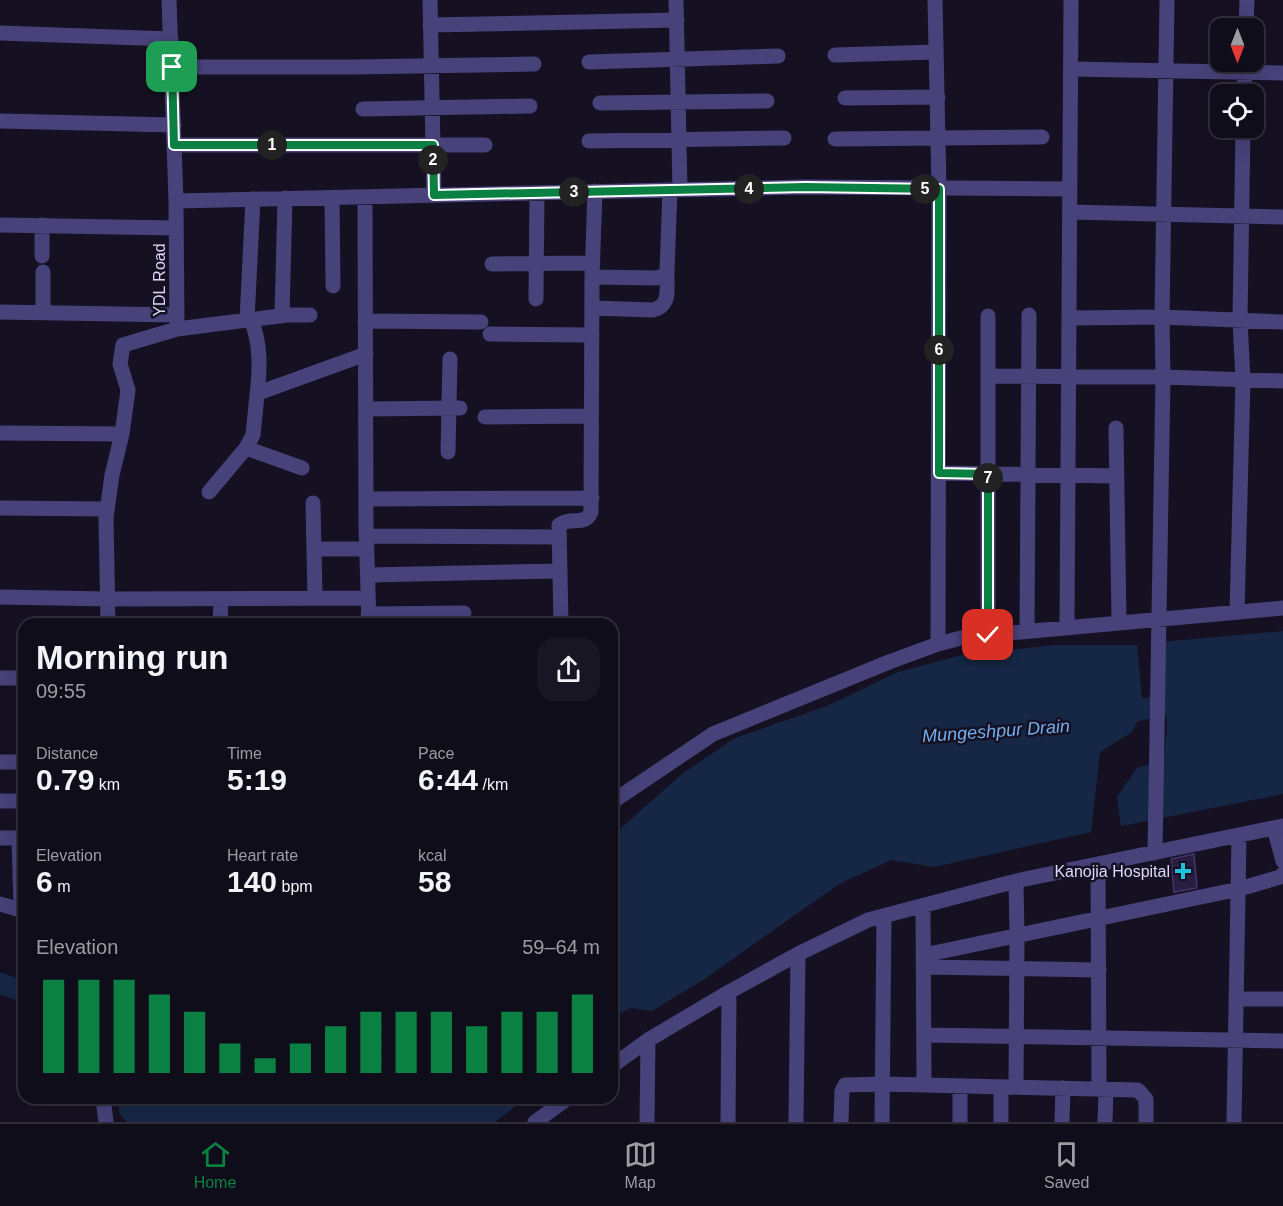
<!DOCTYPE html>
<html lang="en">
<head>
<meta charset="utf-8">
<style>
	:root { --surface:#100d1a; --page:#191623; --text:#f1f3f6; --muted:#9c9ca2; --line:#302d39; --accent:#0b8043 }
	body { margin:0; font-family:Helvetica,sans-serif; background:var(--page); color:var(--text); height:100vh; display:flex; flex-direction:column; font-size:22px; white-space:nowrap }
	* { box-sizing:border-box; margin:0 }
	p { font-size:20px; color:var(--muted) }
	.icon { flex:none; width:33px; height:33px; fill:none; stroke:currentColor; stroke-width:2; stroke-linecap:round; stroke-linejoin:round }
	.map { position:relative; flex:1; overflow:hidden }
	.sheet { position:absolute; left:18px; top:618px; width:600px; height:486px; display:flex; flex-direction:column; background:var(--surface); border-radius:18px; box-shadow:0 6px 24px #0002,0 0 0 2px var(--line) }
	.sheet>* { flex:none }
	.needle { width:39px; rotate:180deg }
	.controls { position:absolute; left:1210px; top:18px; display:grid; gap:12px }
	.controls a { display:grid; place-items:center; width:54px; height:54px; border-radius:12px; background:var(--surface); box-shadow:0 6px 24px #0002,0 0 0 2px var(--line); font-size:30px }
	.pin { position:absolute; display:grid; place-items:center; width:51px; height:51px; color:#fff; margin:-26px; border-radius:12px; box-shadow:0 3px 9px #0006 }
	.km { position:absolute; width:30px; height:30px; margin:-15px; border-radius:50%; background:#222; color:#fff; font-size:16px; line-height:30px; text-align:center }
	.round { display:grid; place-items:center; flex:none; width:63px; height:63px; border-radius:18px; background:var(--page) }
	.head { display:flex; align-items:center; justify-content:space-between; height:102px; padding:0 18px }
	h1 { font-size:33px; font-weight:600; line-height:45px }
	.metrics { display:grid; grid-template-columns:repeat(3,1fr); gap:9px; height:102px; padding:6px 18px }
	.metrics div { display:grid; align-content:center }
	.metrics b { font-size:30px; font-weight:600 }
	.metrics small { font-size:16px; font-weight:400 }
	.metrics p { font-size:16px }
	.chart { height:168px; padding:12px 18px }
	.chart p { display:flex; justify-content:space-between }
	.chart svg { width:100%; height:108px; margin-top:6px; stroke:var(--accent); stroke-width:6 }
	.tabs { display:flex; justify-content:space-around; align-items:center; height:84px; border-top:2px solid var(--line); background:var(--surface); font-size:16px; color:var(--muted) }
	.tabs a { display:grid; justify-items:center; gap:3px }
	.tabs .on { color:var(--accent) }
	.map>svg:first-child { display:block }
</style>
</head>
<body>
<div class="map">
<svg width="1283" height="1122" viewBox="0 0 1283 1122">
	<rect width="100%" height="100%" fill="#151122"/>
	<!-- water -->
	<path fill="#162746" d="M1283 631V794L1121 826 1117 797 1137 768 1164 760 1167 726 1161 642Z
		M1054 645H1137L1143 710 1132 732 1100 752 1091 832 934 867 891 860 839 884 703 980 652 1011 631 1008 612 1017V836L682 774 735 738 827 706 898 672 962 655Z
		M119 1098H526L495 1122H127L119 1113Z"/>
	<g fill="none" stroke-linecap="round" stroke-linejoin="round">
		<!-- river -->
		<path stroke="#162746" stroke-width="21" d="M1115 716 1178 701
			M0 983 24 992"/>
	</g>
	<!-- building -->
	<path fill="#281f40" stroke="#413569" stroke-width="1.5" d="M1194 854 1197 888 1174 892 1171 859Z"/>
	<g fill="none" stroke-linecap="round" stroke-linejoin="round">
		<!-- minor -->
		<path stroke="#47427a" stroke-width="15" d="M430 0 434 195
			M676 0 680 190
			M935 0 939 189 938 644
			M430 25 677 20
			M1246 28 1247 0
			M0 33 171 39
			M835 55 936 52
			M589 62 778 56
			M172 67H354L534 64
			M1071 69 1283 73
			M1244 94 1245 62
			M845 98 938 97
			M600 103 767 101
			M363 109 530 106
			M0 121 174 125
			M835 139 1042 137
			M589 141 784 138
			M174 145H485
			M365 197 366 525 369 624
			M332 198 333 286
			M176 201 805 187 1070 189
			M1070 212 1283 217
			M0 225 176 228
			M42 225V256
			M492 264 593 263
			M43 272V312
			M592 277 656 278 665 275 667 271 670 190
			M536 299 537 193
			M592 308 653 310C672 305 666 288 667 271
			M0 312 177 315
			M282 316 285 198
			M988 316V635
			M1070 318 1162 317 1283 322
			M251 319C261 345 260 368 257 395
			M247 320 253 199
			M365 321 481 322
			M177 329 287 315H310
			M490 334 592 335
			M988 376 1163 377 1283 381
			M366 409 460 408
			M485 417 591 416
			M1116 428 1119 622
			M0 433 122 434
			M246 448 302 468
			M448 452 450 359
			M939 473 1117 476
			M209 492 246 448 253 435 257 395 261 392 366 354
			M366 499 592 498
			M313 503 315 598
			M0 508 107 509
			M366 536 558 537
			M314 549H367
			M368 575 559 571
			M0 597 108 599 368 598
			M1237 612 1243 380 1240 320 1243 128
			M368 614 464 613
			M108 624 106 518 112 475 122 434 128 390 120 364 123 345 177 329 176 201 169 0
			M220 624 221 599
			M561 624 559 525C570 516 585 527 591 512L592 277 595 191
			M1067 627 1071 0
			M1027 631 1029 315
			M0 678H24
			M0 762H24
			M0 801H24
			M612 802 713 734 889 662 938 644 965 637 988 635 1283 608
			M1274 828 1283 861
			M0 838H24
			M19 838 21 910
			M1155 853 1163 377 1162 317 1167 0
			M1098 864 1099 1089
			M1016 881 1017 936 1016 1087
			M0 904 24 911
			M923 906 924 1085
			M924 955 1239 889 1280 877 1283 874
			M924 967 1099 970
			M1236 999H1283
			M924 1035 1283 1041
			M612 1066 648 1040 729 992 798 954 868 920 1016 881 1283 826
			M1001 1087V1122
			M103 1098 106 1122
			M535 1122 568 1098
			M647 1122 648 1040
			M728 1122 729 992
			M796 1122 798 954
			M841 1122 842 1091 845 1085 883 1084 1138 1090 1146 1099V1122
			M882 1122 884 916
			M960 1122V1086
			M1062 1122 1063 1088
			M1105 1122 1106 1089
			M1234 1122 1239 836"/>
	</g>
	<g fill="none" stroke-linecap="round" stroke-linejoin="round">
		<defs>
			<path id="route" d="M172 67 174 145H433L434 195 805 187 939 189V473L988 474V635"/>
		</defs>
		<!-- route casing -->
		<use href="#route" stroke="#fff" stroke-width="12"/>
		<!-- route -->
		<use href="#route" stroke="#0b8043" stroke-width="8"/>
	</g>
	<!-- markers -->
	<path fill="#1ec2de" stroke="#151122" stroke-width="2" d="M1180 862h6v6h6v6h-6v6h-6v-6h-6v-6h6z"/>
	<g text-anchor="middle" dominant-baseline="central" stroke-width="5" stroke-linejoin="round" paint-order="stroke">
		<!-- street labels -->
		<g font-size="16" fill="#ddd7fa" stroke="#151122">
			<text transform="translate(159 280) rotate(-90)">YDL Road</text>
		</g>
		<!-- poi labels -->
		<g font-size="16" fill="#ddd7fa" stroke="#151122" text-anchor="end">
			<text x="1170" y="871">Kanojia Hospital</text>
		</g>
		<!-- water labels -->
		<g font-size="18" font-style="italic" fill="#73aeec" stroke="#151122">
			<text transform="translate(996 731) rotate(-4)">Mungeshpur Drain</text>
		</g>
	</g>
</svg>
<div class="controls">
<a><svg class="needle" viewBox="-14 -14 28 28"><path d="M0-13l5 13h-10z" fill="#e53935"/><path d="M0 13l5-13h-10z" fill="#9c9ca2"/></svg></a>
<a><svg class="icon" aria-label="locate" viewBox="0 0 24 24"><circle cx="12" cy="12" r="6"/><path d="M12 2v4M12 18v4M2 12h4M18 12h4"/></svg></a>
</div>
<div class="pin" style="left:172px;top:67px;background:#1e9e55"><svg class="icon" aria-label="arrive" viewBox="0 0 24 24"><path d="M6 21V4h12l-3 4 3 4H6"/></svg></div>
<div class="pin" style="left:988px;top:635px;background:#d93025"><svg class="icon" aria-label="check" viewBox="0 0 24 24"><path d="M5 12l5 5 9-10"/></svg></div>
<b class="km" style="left:272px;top:145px">1</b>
<b class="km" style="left:433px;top:160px">2</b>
<b class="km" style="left:574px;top:192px">3</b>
<b class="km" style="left:749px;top:189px">4</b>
<b class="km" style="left:925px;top:189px">5</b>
<b class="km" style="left:939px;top:350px">6</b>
<b class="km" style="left:988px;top:478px">7</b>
<section class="sheet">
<div class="head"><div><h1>Morning run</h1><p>09:55</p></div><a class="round"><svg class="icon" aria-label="share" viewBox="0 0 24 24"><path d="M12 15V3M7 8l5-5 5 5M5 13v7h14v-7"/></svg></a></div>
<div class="metrics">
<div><p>Distance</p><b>0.79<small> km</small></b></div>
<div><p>Time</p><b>5:19</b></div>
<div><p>Pace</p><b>6:44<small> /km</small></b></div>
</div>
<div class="metrics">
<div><p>Elevation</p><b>6<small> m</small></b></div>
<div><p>Heart rate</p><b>140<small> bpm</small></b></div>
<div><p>kcal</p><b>58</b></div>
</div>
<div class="chart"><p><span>Elevation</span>59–64 m</p>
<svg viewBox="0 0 160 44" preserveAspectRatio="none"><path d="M5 44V6M15 44V6M25 44V6M35 44V12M45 44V19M55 44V32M65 44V38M75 44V32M85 44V25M95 44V19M105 44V19M115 44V19M125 44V25M135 44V19M145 44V19M155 44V12"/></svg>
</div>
</section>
</div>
<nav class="tabs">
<a class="on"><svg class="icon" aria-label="home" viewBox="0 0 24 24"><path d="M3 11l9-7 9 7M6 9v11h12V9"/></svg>Home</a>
<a><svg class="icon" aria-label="map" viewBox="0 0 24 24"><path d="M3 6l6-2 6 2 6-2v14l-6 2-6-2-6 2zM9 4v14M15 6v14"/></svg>Map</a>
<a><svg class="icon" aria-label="saved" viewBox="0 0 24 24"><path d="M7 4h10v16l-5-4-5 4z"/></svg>Saved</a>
</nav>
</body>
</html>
